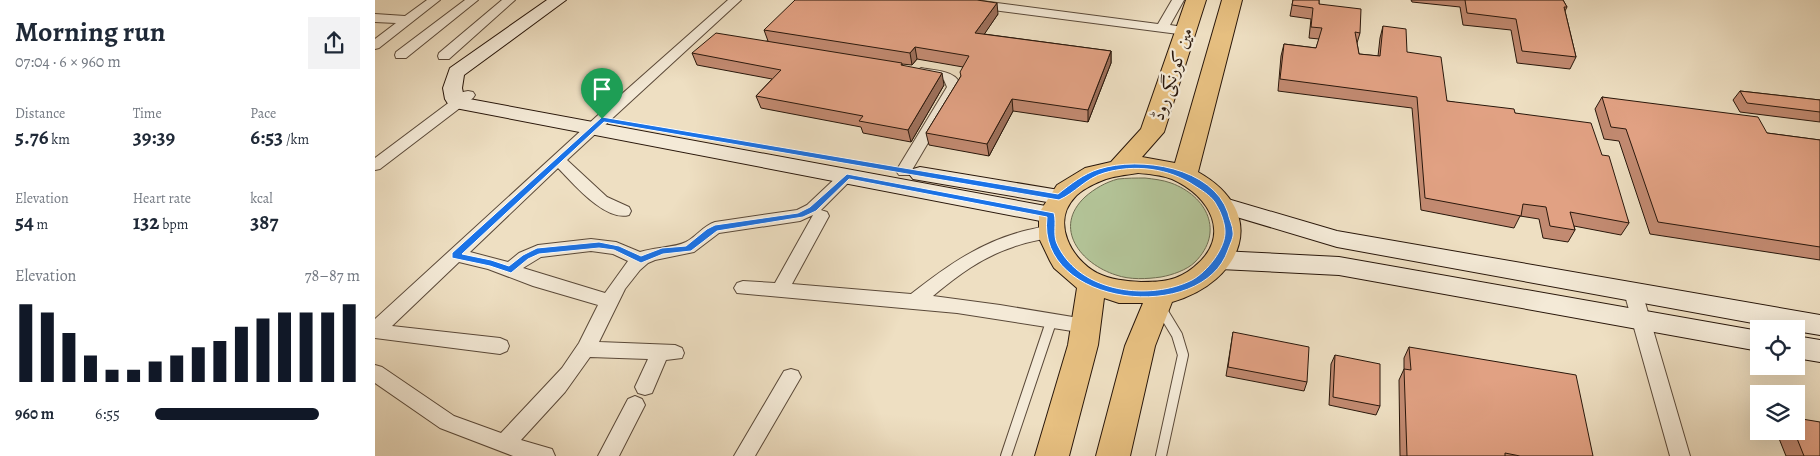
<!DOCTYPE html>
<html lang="en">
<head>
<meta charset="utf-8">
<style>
	:root { --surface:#fff; --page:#f2f2f3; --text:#1f2937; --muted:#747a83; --accent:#111827 }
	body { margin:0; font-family:Alegreya,Amiri,serif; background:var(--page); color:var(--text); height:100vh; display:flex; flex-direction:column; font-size:19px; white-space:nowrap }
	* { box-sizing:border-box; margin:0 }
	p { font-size:16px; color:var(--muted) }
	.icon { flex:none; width:28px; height:28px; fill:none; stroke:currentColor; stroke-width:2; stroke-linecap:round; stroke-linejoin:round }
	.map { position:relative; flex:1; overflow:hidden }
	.details { display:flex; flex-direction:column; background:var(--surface); width:375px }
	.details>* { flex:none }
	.tools { position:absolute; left:1375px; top:320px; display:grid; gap:10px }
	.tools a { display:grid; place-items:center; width:55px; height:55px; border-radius:0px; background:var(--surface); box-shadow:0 5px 20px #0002; font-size:25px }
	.pin { position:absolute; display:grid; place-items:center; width:42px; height:42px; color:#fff; margin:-51px -21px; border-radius:50% 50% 50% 0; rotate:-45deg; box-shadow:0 0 5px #0007 }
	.pin .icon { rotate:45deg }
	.round { display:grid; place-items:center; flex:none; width:52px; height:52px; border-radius:0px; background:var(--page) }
	.head { display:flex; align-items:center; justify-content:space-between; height:85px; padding:0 15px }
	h1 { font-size:28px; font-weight:700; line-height:38px }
	.metrics { display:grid; grid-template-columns:repeat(3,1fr); gap:8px; height:85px; padding:5px 15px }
	.metrics div { display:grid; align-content:center }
	.metrics b { font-size:21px; font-weight:700 }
	.metrics small { font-size:14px; font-weight:400 }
	.metrics p { font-size:14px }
	.chart { height:140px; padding:10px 15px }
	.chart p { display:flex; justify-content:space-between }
	.chart svg { width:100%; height:90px; margin-top:5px; stroke:var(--accent); stroke-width:6 }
	ul { padding:0 15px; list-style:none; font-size:16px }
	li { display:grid; grid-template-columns:80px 60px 1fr; align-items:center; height:38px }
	li i { height:12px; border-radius:6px; background:var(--accent) }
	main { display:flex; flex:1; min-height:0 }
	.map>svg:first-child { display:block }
</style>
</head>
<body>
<main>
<section class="details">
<div class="head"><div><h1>Morning run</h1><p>07:04 · 6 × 960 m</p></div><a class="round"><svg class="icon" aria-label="share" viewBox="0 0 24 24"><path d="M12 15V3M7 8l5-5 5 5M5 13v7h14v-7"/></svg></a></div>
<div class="metrics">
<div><p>Distance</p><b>5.76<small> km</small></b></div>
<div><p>Time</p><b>39:39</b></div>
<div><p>Pace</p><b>6:53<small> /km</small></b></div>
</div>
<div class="metrics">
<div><p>Elevation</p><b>54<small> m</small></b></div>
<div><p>Heart rate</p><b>132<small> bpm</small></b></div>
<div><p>kcal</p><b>387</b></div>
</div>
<div class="chart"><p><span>Elevation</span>78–87 m</p>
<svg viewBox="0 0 160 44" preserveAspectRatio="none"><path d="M5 44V6M15 44V10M25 44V20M35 44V31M45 44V38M55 44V38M65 44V34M75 44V31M85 44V27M95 44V24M105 44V17M115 44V13M125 44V10M135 44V10M145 44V10M155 44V6"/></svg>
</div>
<ul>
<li><b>960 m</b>6:55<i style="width:80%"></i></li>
</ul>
</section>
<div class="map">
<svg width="1445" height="456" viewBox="0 0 1445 456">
	<rect width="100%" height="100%" fill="#eedfc2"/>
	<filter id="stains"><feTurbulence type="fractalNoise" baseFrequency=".004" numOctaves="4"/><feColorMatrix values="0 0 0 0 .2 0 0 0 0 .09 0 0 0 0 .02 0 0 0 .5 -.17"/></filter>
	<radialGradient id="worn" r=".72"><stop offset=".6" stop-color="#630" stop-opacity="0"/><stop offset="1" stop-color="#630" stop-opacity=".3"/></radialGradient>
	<!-- green -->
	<path fill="#b3c397" stroke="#6e6d51" d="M770 178C778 179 788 180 796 183 832 196 850 232 820 262 812 270 797 275 786 277 772 279 755 280 741 275 706 264 677 228 710 197 719 189 731 182 743 179 752 178 761 178 770 178Z"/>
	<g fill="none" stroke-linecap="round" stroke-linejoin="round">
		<defs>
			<path id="lane" d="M785 307 802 335 808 355 786 456
				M631 456 677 319"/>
			<path id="street" d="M52 0H65L4 48 0 49V39L21 23 0 22V14L30 16Z
				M90 0H103L31 58H21L20 55 21 52Z
				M127 0H140L74 59H64L63 56 64 53Z
				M353 0H366L192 160 232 197 254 207 256 211 254 215C230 222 198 183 183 168L95 252 133 262 144 253 163 245 216 239 241 242 265 252C279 247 299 248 311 242 322 236 328 226 340 222L422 210 432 205 467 172 472 171 477 172 480 176 446 210 452 212 454 216 417 284 536 294C573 265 607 241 653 230 662 228 671 225 680 228L682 232 680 236C666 240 651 242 638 247 607 257 582 276 558 296L625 305 710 319 716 321 719 326 716 331 710 333 582 313 362 293 359 288 362 283 368 281 400 283 438 215 425 221 344 233 319 252 280 260 273 263 265 270 250 289 224 342 300 345 307 348 309 353 307 358 291 360 277 393 270 395 263 393 260 387 273 359 215 357 190 392 146 440 177 449 180 456H138L65 428 0 383V365L7 367 79 416 126 433 187 368 204 343 223 305 158 286 113 269 84 262 17 326 125 338 132 341 134 346 132 351 125 354 0 338V319L222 116ZM216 251 238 254 253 261 230 293 148 268 166 257Z
				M565 0H599L783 24 797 0H809L795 25 815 28 817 31 811 35 571 4Z
				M546 68C560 71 583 70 586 87L534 175H524L521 171 572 87 569 80 541 75 539 72Z
				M93 91 98 92 100 95 98 98 5 169 0 170V158L88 92Z
				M1258 285 1264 287 1267 292 1315 456H1295L1249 292 1252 287Z
				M416 369 423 371 426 377 380 456H359L409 371Z
				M260 396 267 399 270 405 244 456H223L253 399Z"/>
			<path id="secondary" d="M172 0H191L89 75 87 88 89 98 676 207 684 209 687 215 684 221 676 223 75 107 70 99 68 88 75 68Z
				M545 167 684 190 692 192 695 197 692 202 684 204 538 179 534 174 538 169Z
				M846 197 962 231 1445 315V335L1421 331V329H1410L962 247 838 210 835 205 838 200Z
				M845 251 964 257 1384 331V351L964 275 845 269 837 266 833 260 837 254Z
				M1421 336 1445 340V362L1421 358Z"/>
			<path id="primary" d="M811 0H831L789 132 767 157 800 163 847 0H867L823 172C896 213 867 282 797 302L780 346 755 456H721L750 346 768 303H744L729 298 723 345 694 456H660L693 345 702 288 679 268 675 261 664 238V213L682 185 710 168 736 162 766 129ZM763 173C774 174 786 175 797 179 835 196 858 236 819 267 802 281 787 282 766 282 751 281 736 280 722 273 696 259 676 222 700 197 705 191 718 184 726 181 737 176 751 175 763 173Z"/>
		</defs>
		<!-- lane casing -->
		<use href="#lane" stroke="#5a4939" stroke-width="12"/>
		<!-- street casing -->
		<use href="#street" stroke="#5a4939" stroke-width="2"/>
		<!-- secondary casing -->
		<use href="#secondary" stroke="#29170b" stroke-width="2"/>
		<!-- primary casing -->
		<use href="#primary" stroke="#29170b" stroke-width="2"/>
		<!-- lane -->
		<use href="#lane" stroke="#f4ead7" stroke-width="10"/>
		<!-- street -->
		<use href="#street" fill="#f4ead7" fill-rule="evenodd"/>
		<!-- secondary -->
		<use href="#secondary" fill="#f4ead7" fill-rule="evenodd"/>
		<!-- primary -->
		<use href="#primary" fill="#e7c081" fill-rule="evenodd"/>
	</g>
	<!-- wall -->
	<path fill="#c28a71" stroke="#29170b" d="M918 0H944V4L985 33 982 43 984 54 1003 56 1005 38 1008 26 1032 52 1072 101 1140 113 1227 155 1254 223 1246 235 1199 226 1200 230 1193 242 1168 238 1164 219 1145 216 1139 228 1046 210 1037 108 903 91 906 56 909 44 941 48 944 39 934 38 936 19 915 16Z
		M1036 0H1188L1192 7 1190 11 1201 57 1195 69 1142 63 1136 30 1088 25 1085 7 1037 2Z
		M623 14 609 34 736 51V63L713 122 638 111 614 156 554 145 551 133 586 76 588 67 542 59 537 65 527 64 528 66 569 85 536 142 488 133 486 127 386 108 381 96 397 79 322 65 317 53 393 41 389 30Z
		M1365 91 1445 100V122L1365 112 1358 100Z
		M1227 97 1392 133 1445 140V260L1275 234 1244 141 1229 139 1220 109Z
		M858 332 932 382 929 391 851 376Z
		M1034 347 1218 456H1025L1024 380 1029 369V358Z
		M960 355 1005 406 1001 415 954 405 956 364Z
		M1401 431H1421L1445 456H1411Z"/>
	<!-- shaded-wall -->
	<path fill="#9e715c" stroke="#29170b" d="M622 3 623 14 602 45 600 33Z
		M540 47 542 59 537 65 535 53Z
		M736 51V63L713 122V110Z
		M567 73 569 85 536 142 533 130Z
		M637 99 638 111 614 156 612 144Z"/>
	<!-- building -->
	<path fill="#e1a183" stroke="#29170b" d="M420 0H602L622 3 600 33 736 51 713 110 637 99 612 144 551 133 586 76 585 72 594 56 540 47 535 53 389 30Z
		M918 0H944V4L986 9 985 33 980 32 984 54 1005 56 1008 26 1031 29 1032 52 1066 57 1072 101 1139 109 1140 113 1216 123 1227 155 1234 156 1254 223 1195 212 1200 230 1175 226 1171 207 1148 204 1146 216 1050 198 1042 97 905 79 909 44 941 48 947 28 936 27 938 8 917 5Z
		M1090 0H1188L1192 7H1189L1201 57 1147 51 1141 19 1092 13Z
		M341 33 527 63 526 65 567 73 533 130 484 121 488 116 381 96 406 70 317 53Z
		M1365 91 1445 100V112L1372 103Z
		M1227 97 1383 117 1392 133 1445 140V247L1283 222 1251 129 1236 127Z
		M858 332 934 347 932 382 853 367Z
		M1034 347 1201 375 1218 456H1145L1130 453V456H1032L1029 369 1036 370Z
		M960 355 1005 364V406L958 397Z
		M1421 418 1445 422V456H1429L1419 431H1421Z"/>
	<!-- route -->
	<path fill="#1a73e8" stroke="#fff" fill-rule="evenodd" d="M227 117 683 194C696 184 708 174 724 169 765 156 838 167 853 213 854 219 858 226 858 232 859 237 855 244 853 250 828 325 661 307 672 217L474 179 441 211 428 217 342 231 316 251 288 254 266 263 239 250 224 248 164 254 153 259 136 273 115 266 77 258V253ZM229 122 684 200C700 193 711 178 729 173 759 164 794 168 820 186 828 191 838 197 842 206 846 212 850 224 850 231 851 248 832 272 817 280 775 301 706 293 683 246 677 235 682 224 679 213L472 174 435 207 423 213 340 225 332 229 311 246 287 248 266 256 244 246 224 242 162 248 148 255 134 266 116 260 87 254Z"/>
	<g text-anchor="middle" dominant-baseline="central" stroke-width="4.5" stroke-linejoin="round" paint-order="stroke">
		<!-- street labels -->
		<g font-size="18" fill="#29170b" stroke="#f4ead7">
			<text transform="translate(797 74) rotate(-72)">مین کورنگی روڈ</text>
		</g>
	</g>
	<rect width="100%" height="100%" filter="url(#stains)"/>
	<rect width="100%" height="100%" fill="url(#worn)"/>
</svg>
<div class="tools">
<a><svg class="icon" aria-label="locate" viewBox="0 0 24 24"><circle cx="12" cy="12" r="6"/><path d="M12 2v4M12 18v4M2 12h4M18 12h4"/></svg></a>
<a><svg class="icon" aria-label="layers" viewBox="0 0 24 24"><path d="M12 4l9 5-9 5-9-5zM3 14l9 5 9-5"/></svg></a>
</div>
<div class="pin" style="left:227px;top:119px;background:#1e9e55"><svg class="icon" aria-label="arrive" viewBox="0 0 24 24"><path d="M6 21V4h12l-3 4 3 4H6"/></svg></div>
</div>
</main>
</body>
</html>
